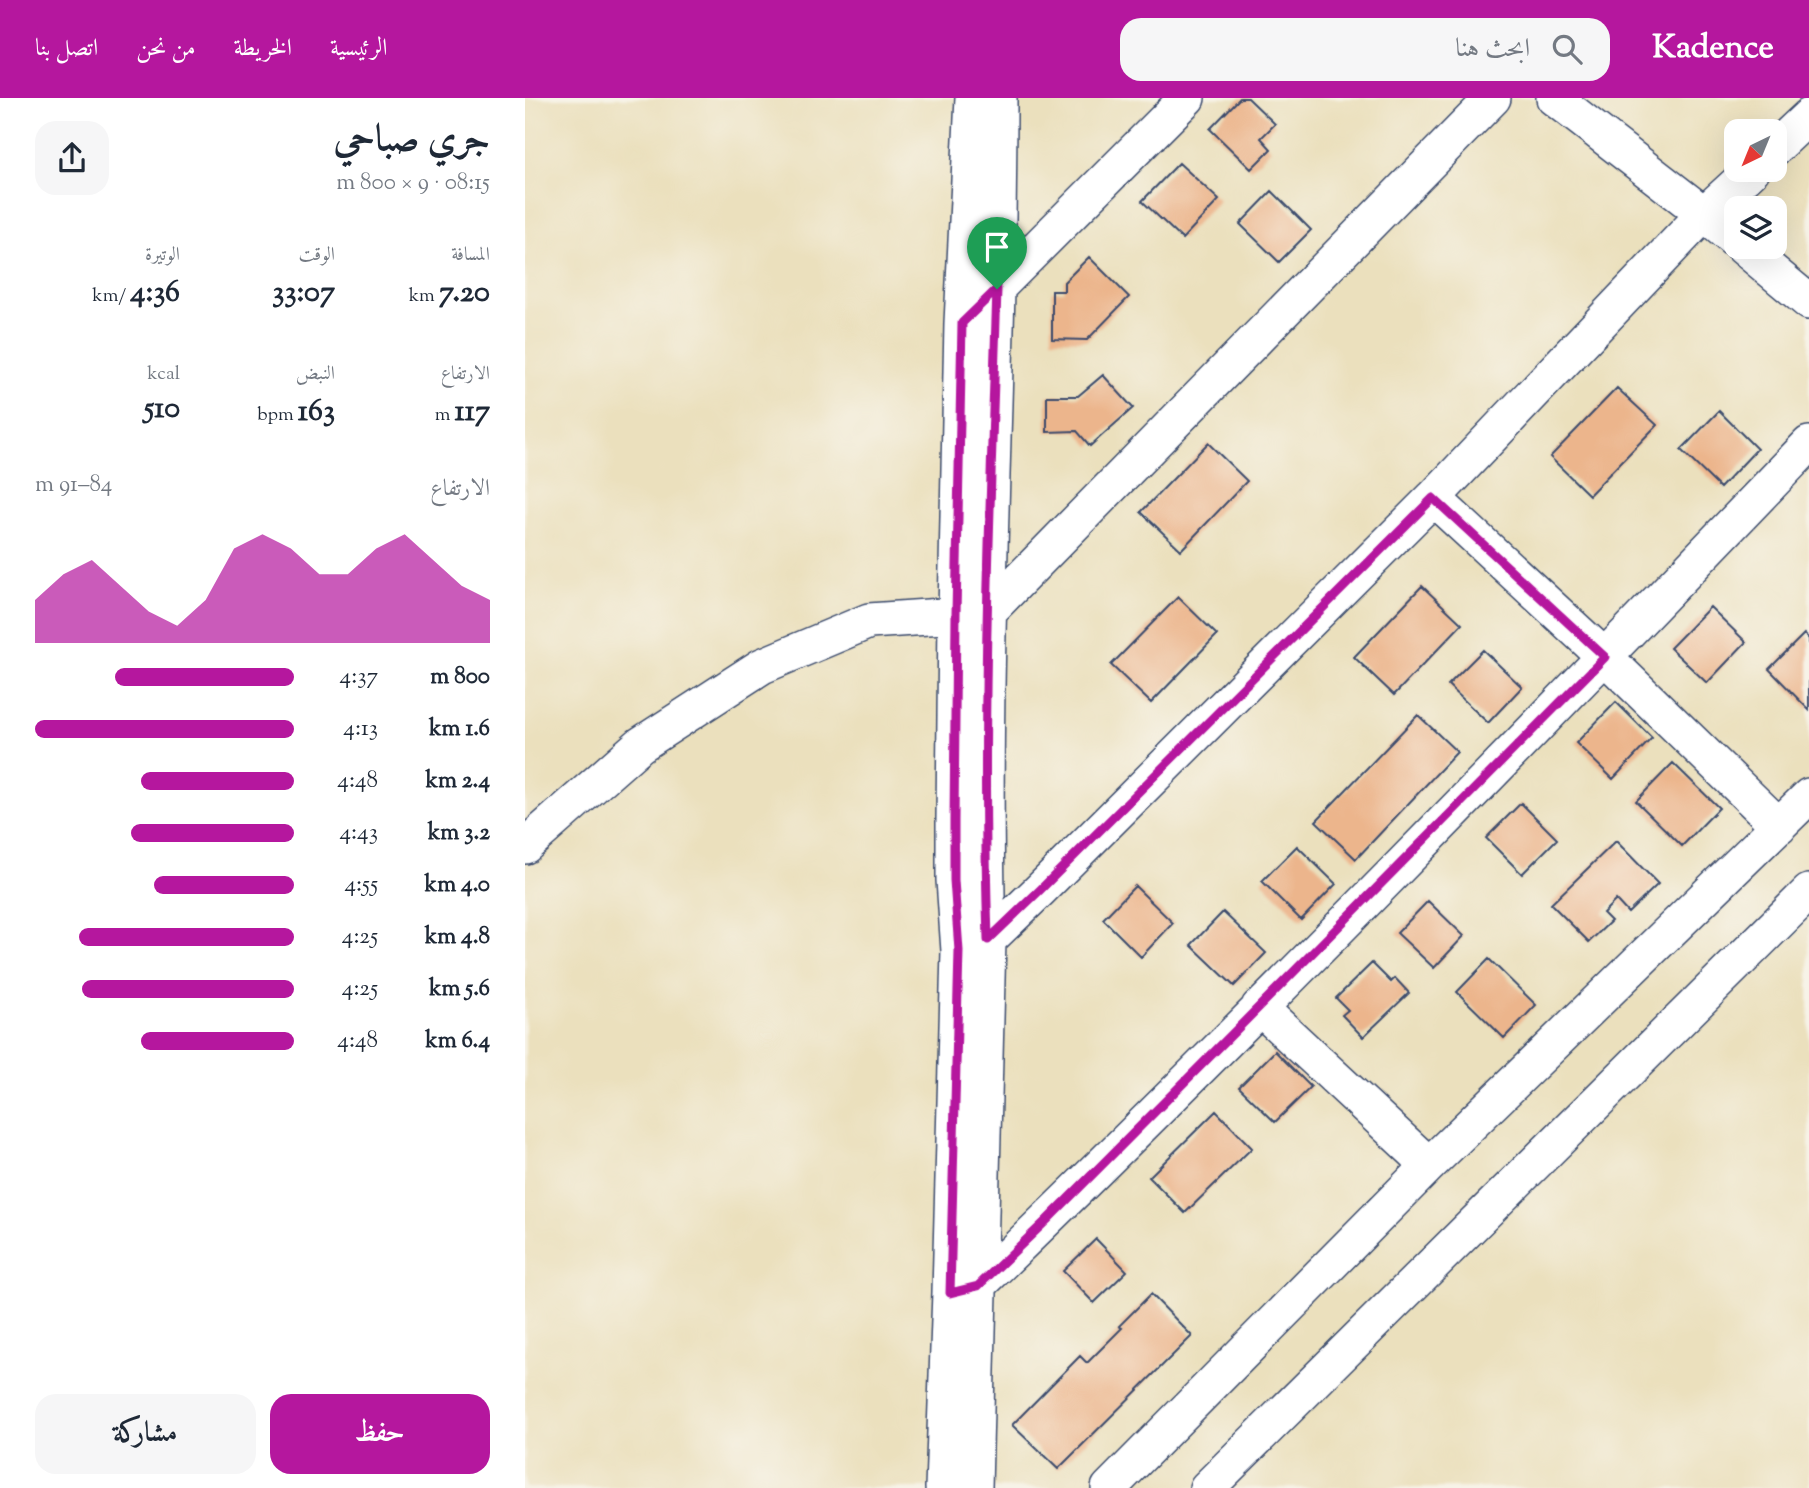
<!DOCTYPE html>
<html lang="ar">
<head>
<meta charset="utf-8">
<style>
	:root { --surface:#fff; --page:#f6f6f7; --text:#1f2937; --muted:#747a83; --accent:#b5179e }
	body { margin:0; font-family:"Sorts Mill Goudy",Amiri,serif; background:var(--page); color:var(--text); direction:rtl; height:100vh; display:flex; flex-direction:column; font-size:26px; white-space:nowrap }
	* { box-sizing:border-box; margin:0 }
	p { font-size:23px; color:var(--muted) }
	.icon { flex:none; width:38px; height:38px; fill:none; stroke:currentColor; stroke-width:2; stroke-linecap:round; stroke-linejoin:round }
	.map { position:relative; flex:1; overflow:hidden; direction:ltr }
	.side { display:flex; flex-direction:column; background:var(--surface); width:525px }
	.side>* { flex:none }
	.needle { width:46px; rotate:223deg }
	.controls { position:absolute; left:1199px; top:21px; display:grid; gap:14px }
	.controls a { display:grid; place-items:center; width:63px; height:63px; border-radius:14px; background:var(--surface); box-shadow:0 7px 28px #0002; font-size:35px }
	.pin { position:absolute; display:grid; place-items:center; width:60px; height:60px; color:#fff; margin:-72px -30px; border-radius:50% 50% 50% 0; rotate:-45deg; box-shadow:0 0 7px #0007 }
	.pin .icon { rotate:45deg }
	.round { display:grid; place-items:center; flex:none; width:74px; height:74px; border-radius:21px; background:var(--page) }
	.summary { display:flex; align-items:center; justify-content:space-between; height:119px; padding:0 35px }
	h1 { font-size:38px; font-weight:700; line-height:52px }
	.figures { display:grid; grid-template-columns:repeat(3,1fr); gap:10px; height:119px; padding:7px 35px }
	.figures div { display:grid; align-content:center }
	.figures b { font-size:30px; font-weight:700 }
	.figures small { font-size:19px; font-weight:400 }
	.figures p { font-size:19px }
	.chart { height:196px; padding:14px 35px }
	.chart p { display:flex; justify-content:space-between }
	.chart svg { width:100%; height:126px; margin-top:7px; fill:var(--accent); opacity:.7 }
	.action { display:flex; gap:14px; margin-top:auto; padding:14px 35px }
	.action a { flex:1; height:80px; border-radius:21px; background:var(--accent); color:#fff; font-size:28px; font-weight:700; line-height:80px; text-align:center }
	.action a+a { background:var(--page); color:var(--text) }
	ul { padding:0 35px; list-style:none; font-size:23px }
	li { display:grid; grid-template-columns:112px 84px 1fr; align-items:center; height:52px }
	li i { height:18px; border-radius:9px; background:var(--accent) }
	header { display:flex; align-items:center; gap:42px; box-sizing:border-box; height:98px; padding:0 35px; background:var(--accent); color:#fff }
	header strong { font-size:33px }
	nav { display:flex; gap:38px; margin-inline-start:auto; font-size:24px }
	.search { width:490px; height:63px; background:var(--page); display:flex; align-items:center; gap:18px; box-sizing:border-box; padding:0 24px; border-radius:21px; color:var(--muted); font-size:26px }
	main { display:flex; flex:1; min-height:0 }
	.map>svg:first-child { display:block }
</style>
</head>
<body>
<header>
<strong>Kadence</strong>
<div class="search"><svg class="icon" aria-label="search" viewBox="0 0 24 24"><circle cx="10" cy="10" r="6"/><path d="M15 15l6 6"/></svg>ابحث هنا</div>
<nav><a>الرئيسية</a><a>الخريطة</a><a>من نحن</a><a>اتصل بنا</a></nav>
</header>
<main>
<div class="map">
<svg width="1284" height="1390" viewBox="0 0 1284 1390">
	<rect width="100%" height="100%" fill="#f7f3e8"/>
	<filter id="ink" filterUnits="userSpaceOnUse"><feTurbulence type="fractalNoise" baseFrequency=".0143" numOctaves="2"/><feDisplacementMap in="SourceGraphic" scale="14" xChannelSelector="R" yChannelSelector="G"/><feConvolveMatrix kernelMatrix="1 2 1 2 8 2 1 2 1" color-interpolation-filters="sRGB"/></filter>
	<filter id="wash" filterUnits="userSpaceOnUse"><feTurbulence type="fractalNoise" baseFrequency=".00686" numOctaves="4" result="noise"/><feDisplacementMap in="SourceGraphic" scale="28" xChannelSelector="R" yChannelSelector="G"/><feGaussianBlur stdDeviation="1.57" result="paint"/><feColorMatrix in="noise" values="0 0 0 0 0 0 0 0 0 0 0 0 0 0 0 0 0 1.4 0 .05"/><feComposite in="paint" operator="in"/></filter>
	<g filter="url(#wash)">
		<rect width="100%" height="100%" fill="#ebe0bd"/>
		<g id="blocks">
			<!-- building -->
			<path fill="#ecb58c" d="M715 0H723L750 26 736 40 746 51 726 71 685 31Z
				M654 65 694 102 657 141 617 103Z
				M747 93 786 132 754 164 715 126Z
				M564 159 604 199 562 242 527 241V193H539V184Z
				M578 277 608 310 565 348 552 333 522 334V298H553Z
				M1092 290 1132 327 1064 397 1025 359Z
				M1194 313 1232 351 1195 390 1156 352Z
				M683 345 722 383 656 452 616 414Z
				M897 488 937 526 869 597 829 559Z
				M653 499 692 537 626 605 586 567Z
				M1185 509 1221 544 1182 585 1145 550Z
				M1279 536 1284 541V612L1244 571Z
				M958 552 997 589 963 625 923 587Z
				M1091 604 1127 640 1088 681 1051 645Z
				M893 617 932 654 831 761 791 723Z
				M1148 665 1194 710 1157 748 1111 703Z
				M996 705 1032 741 997 776 961 740Z
				M1091 743 1133 786 1103 815 1091 802 1078 815 1086 823 1064 844 1026 806Z
				M772 748 811 786 776 822 737 783Z
				M610 788 648 825 616 859 578 821Z
				M903 803 939 838 909 870 872 835Z
				M698 814 741 855 709 888 666 847Z
				M964 861 1011 907 979 940 932 894Z
				M847 865 866 884 870 880 884 895 838 939 817 917 823 912 811 900Z
				M750 953 786 989 750 1024 714 989Z
				M691 1013 727 1050 660 1115 624 1079Z
				M571 1141 602 1173 569 1205 538 1173Z
				M626 1196 667 1238 533 1371 487 1327 555 1258 562 1265 597 1230 594 1228Z"/>
		</g>
	</g>
	<g filter="url(#ink)">
		<use href="#blocks" fill-opacity="0" stroke="#3a4a6c" stroke-width="2"/>
		<g fill="none" stroke-linecap="round" stroke-linejoin="round">
			<defs>
				<path id="minor" d="M1029 0 1179 116 1211 143
					M1250 50 1284 18
					M1218 149 1284 204
					M464 198 662 0
					M908 400 1080 559 1254 728
					M0 748 115 647 237 568 344 523 462 515 968 0
					M451 847 463 842 515 792 908 400 1179 116 1227 72
					M734 909 904 1067
					M442 1190 453 1188 458 1183C740 910 1013 629 1284 346
					M418 1390 425 1194 434 853 429 782V722L431 516 437 225 448 0
					M449 1390 463 842C457 625 467 408 472 191 473 127 474 64 474 0
					M584 1390 904 1067 1284 698
					M682 1390 1284 794"/>
			</defs>
			<!-- minor casing -->
			<use href="#minor" stroke="#3a4a6c" stroke-width="38"/>
			<!-- minor -->
			<use href="#minor" stroke="#fff" stroke-width="35"/>
		</g>
	</g>
	<g fill="none" stroke-linecap="round" stroke-linejoin="round" filter="url(#ink)">
		<defs>
			<path id="route" d="M472 191C465 408 456 625 463 842L515 792 908 400 1080 559 734 909 522 1122 453 1188 425 1195 434 853 429 782V722L431 516 437 225Z"/>
		</defs>
		<!-- route casing -->
		<use href="#route" stroke="#fff" stroke-width="14"/>
		<!-- route -->
		<use href="#route" stroke="#b5179e" stroke-width="9"/>
	</g>
</svg>
<div class="controls">
<a><svg class="needle" viewBox="-14 -14 28 28"><path d="M0-13l5 13h-10z" fill="#e53935"/><path d="M0 13l5-13h-10z" fill="#747a83"/></svg></a>
<a><svg class="icon" aria-label="layers" viewBox="0 0 24 24"><path d="M12 4l9 5-9 5-9-5zM3 14l9 5 9-5"/></svg></a>
</div>
<div class="pin" style="left:472px;top:191px;background:#1e9e55"><svg class="icon" aria-label="arrive" viewBox="0 0 24 24"><path d="M6 21V4h12l-3 4 3 4H6"/></svg></div>
</div>
<section class="side">
<div class="summary"><div><h1>جري صباحي</h1><p>08:15 · 9 × 800 m</p></div><a class="round"><svg class="icon" aria-label="share" viewBox="0 0 24 24"><path d="M12 15V3M7 8l5-5 5 5M5 13v7h14v-7"/></svg></a></div>
<div class="figures">
<div><p>المسافة</p><b>7.20<small> km</small></b></div>
<div><p>الوقت</p><b>33:07</b></div>
<div><p>الوتيرة</p><b>4:36<small> /km</small></b></div>
</div>
<div class="figures">
<div><p>الارتفاع</p><b>117<small> m</small></b></div>
<div><p>النبض</p><b>163<small> bpm</small></b></div>
<div><p>kcal</p><b>510</b></div>
</div>
<div class="chart"><p><span>الارتفاع</span>84–91 m</p>
<svg viewBox="0 0 160 44" preserveAspectRatio="none"><path d="M0 44V29L10 20L20 15L30 24L40 33L50 38L60 29L70 11L80 6L90 11L100 20L110 20L120 11L130 6L140 15L150 24L160 29V44z"/></svg>
</div>
<ul>
<li><b>800 m</b>4:37<i style="width:69%"></i></li>
<li><b>1.6 km</b>4:13<i style="width:100%"></i></li>
<li><b>2.4 km</b>4:48<i style="width:59%"></i></li>
<li><b>3.2 km</b>4:43<i style="width:63%"></i></li>
<li><b>4.0 km</b>4:55<i style="width:54%"></i></li>
<li><b>4.8 km</b>4:25<i style="width:83%"></i></li>
<li><b>5.6 km</b>4:25<i style="width:82%"></i></li>
<li><b>6.4 km</b>4:48<i style="width:59%"></i></li>
</ul>
<div class="action"><a>حفظ</a><a>مشاركة</a></div>
</section>
</main>
</body>
</html>
